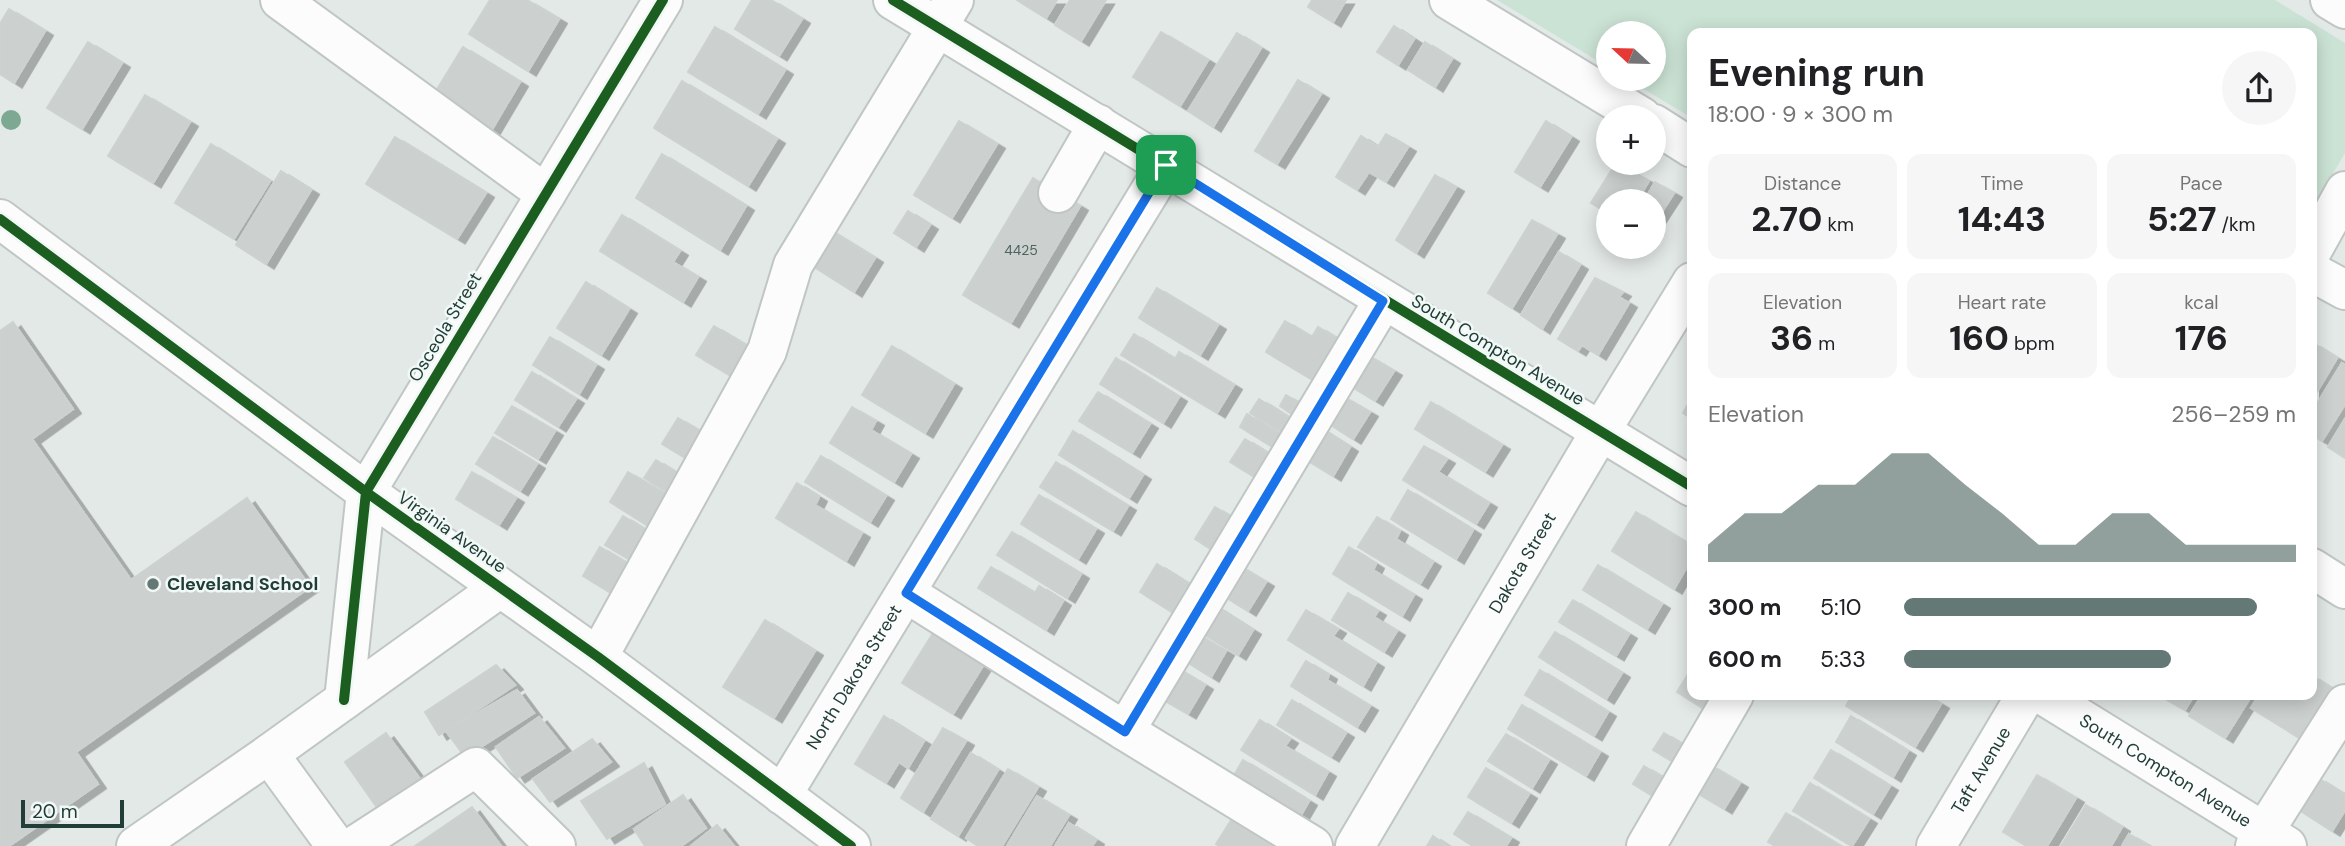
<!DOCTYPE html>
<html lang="en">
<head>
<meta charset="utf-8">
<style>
	:root { --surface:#fff; --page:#f6f6f6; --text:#202124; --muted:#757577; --accent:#647975 }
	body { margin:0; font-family:"DM Sans",sans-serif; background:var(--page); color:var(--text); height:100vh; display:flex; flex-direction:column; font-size:26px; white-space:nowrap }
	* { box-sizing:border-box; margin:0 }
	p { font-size:23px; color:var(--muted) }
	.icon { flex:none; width:38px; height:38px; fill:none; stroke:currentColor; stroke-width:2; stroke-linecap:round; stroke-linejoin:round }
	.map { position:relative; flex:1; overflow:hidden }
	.sheet { position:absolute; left:1687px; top:28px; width:630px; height:672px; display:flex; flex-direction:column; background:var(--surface); border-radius:14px; box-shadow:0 4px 18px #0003 }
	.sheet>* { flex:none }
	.needle { width:46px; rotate:292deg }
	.buttons { position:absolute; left:1596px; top:21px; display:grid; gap:14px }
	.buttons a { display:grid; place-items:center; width:70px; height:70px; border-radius:50%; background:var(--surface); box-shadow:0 4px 18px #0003; font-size:35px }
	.scale { position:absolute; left:21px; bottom:18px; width:103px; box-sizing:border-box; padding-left:7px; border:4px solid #203d37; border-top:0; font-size:19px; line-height:24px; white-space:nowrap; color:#203d37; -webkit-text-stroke:5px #f1f8f5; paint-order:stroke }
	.pin { position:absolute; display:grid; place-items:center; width:60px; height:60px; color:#fff; margin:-30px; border-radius:14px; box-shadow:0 4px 10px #0006 }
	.round { display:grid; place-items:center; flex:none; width:74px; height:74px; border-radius:37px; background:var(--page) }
	.headline { display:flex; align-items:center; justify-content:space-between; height:119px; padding:0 21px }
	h1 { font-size:38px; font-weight:700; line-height:52px }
	.figures { display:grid; grid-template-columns:repeat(3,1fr); gap:10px; height:119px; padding:7px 21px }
	.figures div { display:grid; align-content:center; border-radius:14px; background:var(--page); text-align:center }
	.figures b { font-size:35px; font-weight:700 }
	.figures small { font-size:19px; font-weight:400 }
	.figures p { font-size:19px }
	.chart { height:196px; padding:14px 21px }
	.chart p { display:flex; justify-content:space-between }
	.chart svg { width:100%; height:126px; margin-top:7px; fill:var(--accent); opacity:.7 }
	ul { padding:0 21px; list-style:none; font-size:23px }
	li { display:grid; grid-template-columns:112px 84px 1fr; align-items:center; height:52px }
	li i { height:18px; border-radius:9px; background:var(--accent) }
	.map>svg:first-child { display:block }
</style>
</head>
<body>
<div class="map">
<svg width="2345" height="846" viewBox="0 0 2345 846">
	<defs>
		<filter id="shadow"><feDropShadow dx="8" dy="4.5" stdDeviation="0" flood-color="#0004"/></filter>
	</defs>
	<rect width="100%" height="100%" fill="#e3e9e7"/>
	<!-- green -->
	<path fill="#cbe3d5" d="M1497 0H2275L2345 43V153L2312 209V33H1692V118L1627 79H1654V33H1608V67Z"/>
	<!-- building -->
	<path fill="#ccd1d0" stroke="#ccd2d0" stroke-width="2" filter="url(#shadow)" d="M490 0H527L559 19 528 71 469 34Z
		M752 0H771L802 19 779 56 735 29Z
		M1017 0H1057L1046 18Z
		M1070 0H1106L1081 41 1055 25Z
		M1312 0H1346L1333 22 1308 7Z
		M9 9 45 31 14 83 0 74V24Z
		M1394 26 1414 39 1398 65 1377 52Z
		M715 27 785 70 758 114 688 72Z
		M1161 32 1208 60 1180 106 1133 77Z
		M1237 33 1261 48 1213 127 1188 111Z
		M88 42 122 63 82 129 47 108Z
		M1425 42 1452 59 1435 87 1408 70Z
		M463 47 520 82 491 131 433 96Z
		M1298 80 1321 94 1277 164 1255 151Z
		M682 81 777 139 748 186 654 128Z
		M145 95 190 122 153 183 108 156Z
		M959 121 997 144 952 218 914 195Z
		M1546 121 1571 137 1540 187 1515 172Z
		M1386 134 1408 147 1386 182 1369 172 1357 190 1336 177 1361 136 1378 147Z
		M395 137 486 193 457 239 366 184Z
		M211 144 270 181 234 239 175 203Z
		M662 154 746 206 720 250 636 198Z
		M1616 163 1649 181 1637 201H1608V213L1591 203Z
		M281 171 311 190 266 264 236 245Z
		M1435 175 1456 187 1416 253 1396 240Z
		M1033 178 1080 206 1011 323 963 295Z
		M1655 182 1674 193 1656 221 1654 220V201H1644Z
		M908 211 930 225 916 247 894 233Z
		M622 215 680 251 673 262 698 277 683 302 600 251Z
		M1532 220 1557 234 1512 308 1488 293Z
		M828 229 875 258 854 292 808 263Z
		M1559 252 1580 265 1542 329 1521 315Z
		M1595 278 1623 292 1619 297 1629 303 1598 355 1582 345 1578 351 1558 339Z
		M586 282 629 309 601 355 557 328Z
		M1157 288 1218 325 1200 355 1139 318Z
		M1285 321 1312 337 1318 327 1341 341 1316 382 1266 352Z
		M13 322 73 409 32 439 131 580 247 498 310 587 76 752 98 784 9 846H0V331Z
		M714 326 749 347 731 376 696 355Z
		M1134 334 1175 359 1179 352 1234 385 1217 413 1121 355Z
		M550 337 596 365 579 394 533 365Z
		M2313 343 2337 358 2312 400V345Z
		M892 346 954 384 925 433 862 395Z
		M1367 355 1394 371 1375 401 1349 385Z
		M1116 358 1179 397 1163 423 1100 384Z
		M2342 363 2345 365V404L2322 441 2312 435V412Z
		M532 372 576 399 558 427 515 400Z
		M1098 392 1150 424 1132 453 1079 421Z
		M1286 395 1300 403 1293 415 1280 406Z
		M1342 396 1370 412 1353 439 1326 422Z
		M1692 397V419L1683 413Z
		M1259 399 1288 417 1280 431 1250 413Z
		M1431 402 1502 445 1485 472 1415 429Z
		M512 406 555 431 538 459 495 433Z
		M852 407 876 421 871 430 911 454 894 482 830 443Z
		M1247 414 1279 434 1271 446 1240 427Z
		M678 418 705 434 689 460 662 444Z
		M2345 419V458L2328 447Z
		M1320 428 1350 447 1333 476 1302 457Z
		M1073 431 1143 475 1129 498 1059 455Z
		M493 437 537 464 520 491 476 464Z
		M1245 439 1276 458 1261 481 1230 462Z
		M1424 446 1447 459 1438 472 1489 503 1476 524 1403 480Z
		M821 456 886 496 870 522 805 482Z
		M656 460 680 475 669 493 644 478Z
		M1056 462 1128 506 1113 531 1040 487Z
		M472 472 516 498 499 525 456 499Z
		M628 472 669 496 650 527 610 502Z
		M797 483 819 497 815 505 862 533 846 561 776 518Z
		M1408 490 1473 530 1456 559 1391 519Z
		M1039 495 1096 529 1078 559 1021 524Z
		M1215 507 1237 520 1217 553 1195 539Z
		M1636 512 1692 546V558L1674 589 1612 551Z
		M623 516 649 532 632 561 605 545Z
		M1377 517 1400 531 1396 539 1433 562 1420 584 1358 547Z
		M1012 532 1081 574 1067 598 997 555Z
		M600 547 630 565 613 594 583 576Z
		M1349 547 1376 564 1373 570 1414 595 1402 616 1333 574Z
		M1157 564 1189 584 1172 612 1140 592Z
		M1236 564 1266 582 1248 611 1219 593Z
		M1598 565 1662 604 1647 629 1583 590Z
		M991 567 1035 593 1039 586 1063 601 1046 630 978 588Z
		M1348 593 1378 611 1374 617 1397 631 1384 652 1332 620Z
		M1573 600 1629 634 1616 656 1559 622Z
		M1212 604 1253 630 1238 655 1197 630Z
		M1306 610 1338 629 1333 636 1376 663 1363 686 1288 640Z
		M765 620 815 651 774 718 723 687Z
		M1555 632 1622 673 1606 699 1539 657Z
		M933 633 984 664 953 714 902 683Z
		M1197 634 1226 651 1211 677 1182 659Z
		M1306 661 1329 675 1327 680 1370 706 1357 727 1291 686Z
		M496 665 515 685 439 735 425 712Z
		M1175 667 1205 685 1188 714 1157 696Z
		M1692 668V695H1719L1709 712 1677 692Z
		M1540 670 1608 712 1594 736 1525 695Z
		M2312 676 2331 688 2301 739 2251 708 2259 695H2312Z
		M517 690 534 713 465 757 446 731Z
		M1852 695H1926L1941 704 1915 747 1846 706Z
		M2159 695H2194L2185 710Z
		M2202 695H2252L2225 738 2189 716Z
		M1292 700 1346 733 1331 757 1277 725Z
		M1522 705 1600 752 1586 776 1508 729Z
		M884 716 924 741 908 768 899 762 886 783 855 764Z
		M1851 716 1908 751 1893 777 1836 742Z
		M539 717 564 748 517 778 496 747Z
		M1260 720 1290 739 1285 746 1328 772 1315 795 1241 750Z
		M943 728 966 741 923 812 901 798Z
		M386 733 423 783 381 813 345 762Z
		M1664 733 1689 748 1679 765 1653 750Z
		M1506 734 1549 760 1532 788 1488 761Z
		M592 739 611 762 550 802 533 779Z
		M1831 750 1890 786 1873 814 1814 778Z
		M971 753 998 770 958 836 931 819Z
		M1243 760 1309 801 1295 825 1229 784Z
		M644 763 665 804 607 839 581 801Z
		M1710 765 1740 783 1724 809 1694 791Z
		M1644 766 1667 780 1656 798 1633 784Z
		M1486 768 1529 794 1511 823 1468 797Z
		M1008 769 1038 787 1002 846H978L966 838Z
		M2037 775 2076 798 2047 846H2027L2003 832Z
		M2318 778 2345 795V810L2332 831 2299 810Z
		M1810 783 1869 819 1852 846 1793 811Z
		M683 795 706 828 681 846H645L634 829Z
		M1037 796 1069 815 1050 846H1007Z
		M2086 805 2122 827 2111 846H2061Z
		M472 807 501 846H415Z
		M1468 812 1511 838 1506 846H1473L1454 834Z
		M1786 813 1840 846H1775L1768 842Z
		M1233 817 1280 846H1219L1216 844Z
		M1069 823 1096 840 1092 846H1055Z
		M717 825 734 846H691Z
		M2129 834 2150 846H2122Z
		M1433 836 1448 846H1427Z"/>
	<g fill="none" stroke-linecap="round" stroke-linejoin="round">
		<defs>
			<g id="minor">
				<path d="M280 0 546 194"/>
				<path d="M893 0 1692 487"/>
				<path d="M1449 0 1642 117"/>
				<path d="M2330 0 2345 9"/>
				<path d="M1654 124 1692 148"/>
				<path d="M1058 193 1098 124"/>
				<path d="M0 219 366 492 598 657 851 846"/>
				<path d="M2312 251 2345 191"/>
				<path d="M2312 272 2345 290"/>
				<path d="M2312 568 2345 589"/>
				<path d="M906 593 1125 731 1313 846"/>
				<path d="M598 657 767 351 793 265 954 0"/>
				<path id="s1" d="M2043 695 2287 846"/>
				<path d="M344 700 366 492 663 0"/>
				<path d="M1125 731 1383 301"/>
				<path d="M269 754 336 846"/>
				<path id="s2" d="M782 795 1166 165"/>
				<path d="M136 846 269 754 500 588"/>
				<path d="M354 846 476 767 556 846"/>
				<path id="s3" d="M1355 846 1600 432 1692 282"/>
				<path d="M1646 846 1734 695"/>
				<path id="s4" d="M1936 846 2026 695"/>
				<path d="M2255 846 2345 704"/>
			</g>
		</defs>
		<!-- minor casing -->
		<use href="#minor" stroke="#c0c6c4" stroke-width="42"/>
		<!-- minor -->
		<use href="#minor" stroke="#fbfcfb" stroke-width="38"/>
		<defs>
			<path id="cycleway" d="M893 0 1692 487
				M0 219 366 492 598 657 851 846
				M344 700 366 492 663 0"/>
		</defs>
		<!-- cycleway casing -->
		<use href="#cycleway" stroke="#f1f8f5" stroke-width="15"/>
		<!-- cycleway -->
		<use href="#cycleway" stroke="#1b5e20" stroke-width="10"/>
	</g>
	<!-- trees -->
	<circle fill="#7da992" cx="11" cy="120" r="10"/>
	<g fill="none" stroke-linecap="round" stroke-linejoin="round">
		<defs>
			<path id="route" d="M1166 165 1383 301 1125 732 906 593Z"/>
		</defs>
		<!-- route casing -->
		<use href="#route" stroke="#fff" stroke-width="14"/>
		<!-- route -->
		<use href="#route" stroke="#1a73e8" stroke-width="9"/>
	</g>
	<!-- markers -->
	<circle fill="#647975" stroke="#f1f8f5" stroke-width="2.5" cx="153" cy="584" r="7"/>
	<g text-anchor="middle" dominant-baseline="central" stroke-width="5" stroke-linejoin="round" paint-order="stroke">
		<!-- number labels -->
		<g font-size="14" fill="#4c635e">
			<text x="1021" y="250">4425</text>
		</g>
		<!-- street labels -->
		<g font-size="18" fill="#203d37" stroke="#f1f8f5">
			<text transform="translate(445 327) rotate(-59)">Osceola Street</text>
			<text transform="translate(1498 350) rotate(31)">South Compton Avenue</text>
			<text transform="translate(452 532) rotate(35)">Virginia Avenue</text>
			<text stroke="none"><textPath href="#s3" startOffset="329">Dakota Street</textPath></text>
			<text stroke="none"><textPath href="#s2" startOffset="138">North Dakota Street</textPath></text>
			<text stroke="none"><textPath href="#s4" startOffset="88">Taft Avenue</textPath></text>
			<text stroke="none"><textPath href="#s1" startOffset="144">South Compton Avenue</textPath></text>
		</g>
		<!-- poi labels -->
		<g font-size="18" font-weight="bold" fill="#203d37" stroke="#f1f8f5" text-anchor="start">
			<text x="167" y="584">Cleveland School</text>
		</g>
	</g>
</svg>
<div class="buttons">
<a><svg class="needle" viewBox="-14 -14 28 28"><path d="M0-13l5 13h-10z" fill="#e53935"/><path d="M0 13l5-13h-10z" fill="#757577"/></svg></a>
<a>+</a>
<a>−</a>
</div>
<div class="scale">20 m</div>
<div class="pin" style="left:1166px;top:165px;background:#1e9e55"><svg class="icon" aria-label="arrive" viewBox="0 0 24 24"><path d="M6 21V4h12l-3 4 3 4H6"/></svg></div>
<section class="sheet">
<div class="headline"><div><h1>Evening run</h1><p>18:00 · 9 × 300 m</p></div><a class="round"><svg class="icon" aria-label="share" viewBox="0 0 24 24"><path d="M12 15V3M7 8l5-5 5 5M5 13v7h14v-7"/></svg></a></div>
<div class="figures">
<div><p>Distance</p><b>2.70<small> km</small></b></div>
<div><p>Time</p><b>14:43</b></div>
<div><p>Pace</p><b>5:27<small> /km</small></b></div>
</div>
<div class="figures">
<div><p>Elevation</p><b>36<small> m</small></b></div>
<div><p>Heart rate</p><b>160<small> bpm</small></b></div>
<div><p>kcal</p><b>176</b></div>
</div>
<div class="chart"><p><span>Elevation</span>256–259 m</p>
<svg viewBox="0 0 160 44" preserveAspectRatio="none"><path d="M0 44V38L10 27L20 27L30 17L40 17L50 6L60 6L70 17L80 27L90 38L100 38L110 27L120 27L130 38L140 38L150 38L160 38V44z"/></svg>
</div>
<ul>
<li><b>300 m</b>5:10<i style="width:90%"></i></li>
<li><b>600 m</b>5:33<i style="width:68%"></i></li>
</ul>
</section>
</div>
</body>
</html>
